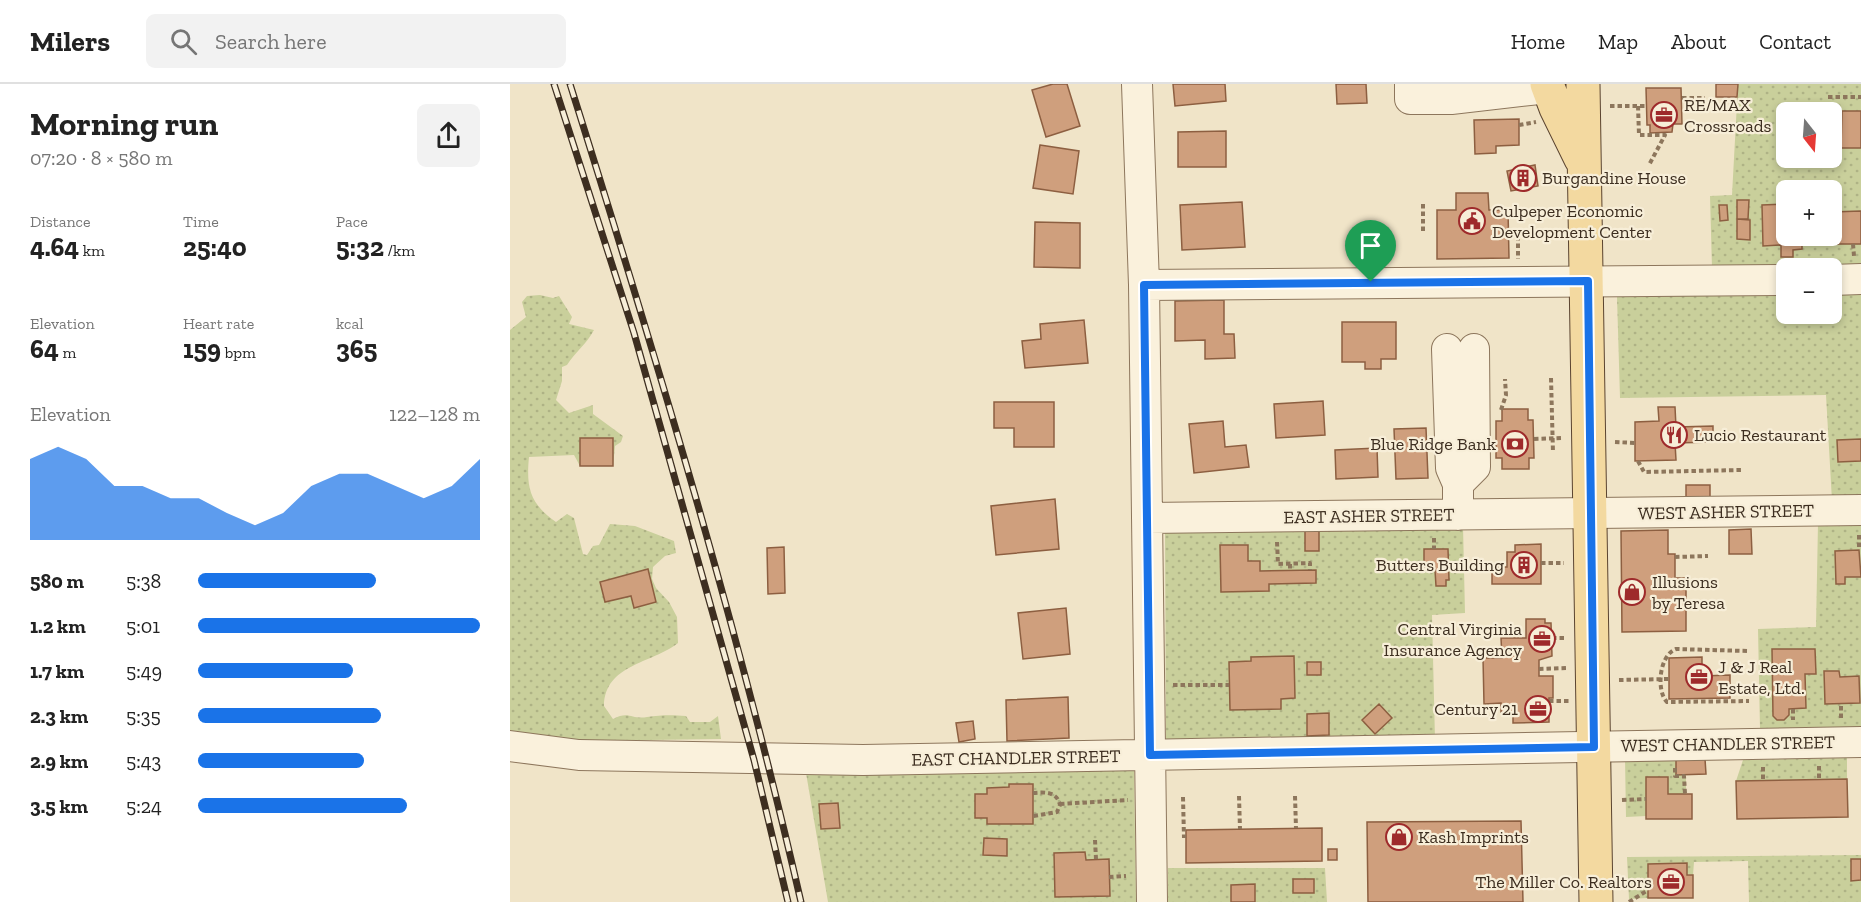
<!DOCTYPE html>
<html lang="en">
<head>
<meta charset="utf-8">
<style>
	:root { --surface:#fff; --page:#f2f2f2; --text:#222; --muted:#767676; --line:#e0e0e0; --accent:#1a73e8 }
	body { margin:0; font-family:"Zilla Slab",serif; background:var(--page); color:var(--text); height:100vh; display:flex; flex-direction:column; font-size:22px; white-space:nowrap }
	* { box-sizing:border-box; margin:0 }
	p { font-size:20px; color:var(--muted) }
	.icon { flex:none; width:33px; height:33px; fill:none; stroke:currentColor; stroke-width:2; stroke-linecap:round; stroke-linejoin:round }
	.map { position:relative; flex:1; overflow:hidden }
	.panel { display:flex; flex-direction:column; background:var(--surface); width:510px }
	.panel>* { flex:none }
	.needle { width:39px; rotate:163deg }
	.fabs { position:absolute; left:1266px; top:18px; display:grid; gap:12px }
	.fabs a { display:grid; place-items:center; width:66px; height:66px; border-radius:9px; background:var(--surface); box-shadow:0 3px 9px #0003; font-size:30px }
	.pin { position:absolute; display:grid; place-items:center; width:51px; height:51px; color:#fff; margin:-62px -26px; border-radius:50% 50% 50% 0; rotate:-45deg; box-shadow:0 0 6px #0007 }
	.pin .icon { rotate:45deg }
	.round { display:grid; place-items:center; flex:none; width:63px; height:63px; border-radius:9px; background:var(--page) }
	.head { display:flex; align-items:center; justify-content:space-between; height:102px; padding:0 30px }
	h1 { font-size:33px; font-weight:700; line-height:45px }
	.figures { display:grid; grid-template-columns:repeat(3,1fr); gap:9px; height:102px; padding:6px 30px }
	.figures div { display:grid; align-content:center }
	.figures b { font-size:26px; font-weight:700 }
	.figures small { font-size:16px; font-weight:400 }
	.figures p { font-size:16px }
	.chart { height:168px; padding:12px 30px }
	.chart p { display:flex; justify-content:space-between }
	.chart svg { width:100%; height:108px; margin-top:6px; fill:var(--accent); opacity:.7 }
	ul { padding:0 30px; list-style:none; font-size:20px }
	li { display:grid; grid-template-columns:96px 72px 1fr; align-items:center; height:45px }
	li i { height:15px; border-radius:8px; background:var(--accent) }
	header { display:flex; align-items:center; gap:36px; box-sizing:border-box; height:84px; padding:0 30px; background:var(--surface); border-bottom:2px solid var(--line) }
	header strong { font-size:28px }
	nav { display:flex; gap:33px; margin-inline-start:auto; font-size:21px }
	.search { width:420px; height:54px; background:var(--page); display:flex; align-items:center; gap:15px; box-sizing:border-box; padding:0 21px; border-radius:9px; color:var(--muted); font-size:22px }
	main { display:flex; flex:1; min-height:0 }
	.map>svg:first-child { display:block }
</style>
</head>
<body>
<header>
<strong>Milers</strong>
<div class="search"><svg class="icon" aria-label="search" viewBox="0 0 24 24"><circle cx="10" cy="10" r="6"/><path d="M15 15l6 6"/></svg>Search here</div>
<nav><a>Home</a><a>Map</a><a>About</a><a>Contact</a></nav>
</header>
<main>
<section class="panel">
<div class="head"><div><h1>Morning run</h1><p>07:20 · 8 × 580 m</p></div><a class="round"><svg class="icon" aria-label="share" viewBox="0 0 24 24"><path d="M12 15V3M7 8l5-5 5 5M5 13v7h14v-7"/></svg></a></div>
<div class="figures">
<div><p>Distance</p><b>4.64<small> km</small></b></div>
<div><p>Time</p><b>25:40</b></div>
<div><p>Pace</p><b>5:32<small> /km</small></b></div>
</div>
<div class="figures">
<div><p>Elevation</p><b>64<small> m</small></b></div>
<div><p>Heart rate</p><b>159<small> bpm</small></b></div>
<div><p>kcal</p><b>365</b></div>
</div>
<div class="chart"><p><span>Elevation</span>122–128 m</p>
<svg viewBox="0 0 160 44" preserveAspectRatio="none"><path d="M0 44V11L10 6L20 11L30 22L40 22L50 27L60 27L70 33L80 38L90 33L100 22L110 17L120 17L130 22L140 27L150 22L160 11V44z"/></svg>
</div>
<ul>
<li><b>580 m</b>5:38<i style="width:63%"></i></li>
<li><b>1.2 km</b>5:01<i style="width:100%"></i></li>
<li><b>1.7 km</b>5:49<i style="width:55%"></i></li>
<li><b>2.3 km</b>5:35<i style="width:65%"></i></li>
<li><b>2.9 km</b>5:43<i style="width:59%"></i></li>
<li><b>3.5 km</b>5:24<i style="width:74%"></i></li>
</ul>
</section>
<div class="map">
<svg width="1351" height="818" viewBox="0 0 1351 818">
	<defs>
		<pattern id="grass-dots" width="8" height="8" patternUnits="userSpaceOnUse" patternTransform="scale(1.5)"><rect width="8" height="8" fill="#c9cf9b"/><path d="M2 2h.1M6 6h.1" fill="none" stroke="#aeb285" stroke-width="1.8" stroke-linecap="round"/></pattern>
	</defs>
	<rect width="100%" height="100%" fill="#f0e4c8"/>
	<!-- grass -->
	<path fill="url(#grass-dots)" fill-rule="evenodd" d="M1228 0H1351V182L1202 184 1200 112 1222 111ZM1276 28H1322V74H1276ZM1276 106H1322V152H1276Z
		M1351 207V416L1322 417 1316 311 1110 314 1107 213 1276 209V230H1322V208Z
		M30 211 43 214 49 212 62 233 59 240 84 246C76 261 65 268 57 281L52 283V297L46 316 59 329 83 321V330L113 352 111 358 105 362 103 382H70L64 371 19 373C16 404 20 420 46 438L57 430 64 434 73 470 77 471 83 462 89 461 100 440 125 442 164 457 166 469 155 472 143 483 142 495 146 504 159 518 167 533 168 559C141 580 95 580 94 622L103 635C119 626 122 636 137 633 151 631 162 631 176 632L180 638H200L208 632 211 655 69 657 0 649V246L16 233 12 218 17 212Z
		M1308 439H1351V643L1250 645 1248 545 1306 543Z
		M953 442 955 529 922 531 925 656 656 659 655 445Z
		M1166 672V690H1176V710H1158V693L1136 732 1116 733 1115 674Z
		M1337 674V695L1226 697 1233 676Z
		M624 685 626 818H318L296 689Z
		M1351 771V818H1239L1238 777 1184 778 1183 791 1138 780V814L1119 815 1117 773Z
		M658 784H815L817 818H658Z"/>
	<!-- building -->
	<path fill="#cf9f7d" stroke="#8d5f41" stroke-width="1.5" d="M543 0H557L570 42 536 53 522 6Z
		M663 0H715L716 17 665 22Z
		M826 0H856L857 19 827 20Z
		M1206 0H1228L1227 13H1206Z
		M1136 4H1171L1172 40H1163L1162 48 1140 49V41H1137Z
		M1332 27H1351V64H1331Z
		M1009 35V61L986 62V69L965 70 964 36Z
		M716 47V83H668V48Z
		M530 61 569 67 563 110 523 104Z
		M1025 81 1028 102 1001 107 997 87Z
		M946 109H978L979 126H998L999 174 927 175V126H946Z
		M1227 116H1239L1238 135H1227Z
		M732 118 735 163 672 166 670 121Z
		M1276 120V152H1292V165L1283 166V173H1271V161L1253 162 1252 121Z
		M1209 121H1217L1218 136 1210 137Z
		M1351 127V160H1322V155H1312V152H1322V128Z
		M1227 135 1240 136V156L1227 155Z
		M525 138 570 139V184L524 183Z
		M714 216V250H724L725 274 695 275V256L665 257V217Z
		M574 236 578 279 515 284 512 257 531 255 530 240Z
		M832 238H886V275H871V285H855V278H832Z
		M813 317 815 351 766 354 764 320Z
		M484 318H544V363H504V344H484Z
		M1148 323H1165L1166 343 1203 342V358L1165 359 1166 376 1125 377V338L1149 337Z
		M992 325H1018V336H1023L1024 374H1019V385H992V374H986V337H992Z
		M713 337 715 363 736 361 739 383 684 389 679 340Z
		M916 344 918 394 886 395 884 345Z
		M70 354H103V382H70Z
		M1351 355V377L1328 378 1327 356Z
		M867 364 868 393 826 395 825 366Z
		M1176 401H1200V416L1176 417Z
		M545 415 549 465 486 471 481 422Z
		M1241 445 1242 470H1219V446Z
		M795 446H809V467H795Z
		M1158 446V470H1165V494H1176V547L1112 548 1111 447Z
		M1031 460V500H982V483H997V468H1005V461Z
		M710 461H738V477H750V487L806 486V499L759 500V507L711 508Z
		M274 463 275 509 258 510 257 464Z
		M914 465H938L939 496H936V502H926L925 486H914Z
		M1349 466 1351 493H1335V500H1326L1325 467Z
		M138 485 146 518 124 524 121 512 95 518 90 498Z
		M556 524 560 570 513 575 508 529Z
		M1016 535H1035V539H1041L1042 572 1029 576V592H1043V614H1039V638L1003 639V628H991V619L974 620 973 574H992L991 554H1016Z
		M1262 565H1305L1306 590H1295L1296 624 1279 625V631L1274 636H1267L1263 632Z
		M784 572 785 614 771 615V625L720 626 719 578 741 577V573Z
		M1192 573V592L1220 591V614L1159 615V574Z
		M797 578H811V591H797Z
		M1314 587H1329L1330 593 1349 592 1350 619 1315 620Z
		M558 613 559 654 497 657 496 616Z
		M869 620 882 634 865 650 852 636Z
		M819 629V651L797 652V630Z
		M463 637 465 655 449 658 446 639Z
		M1166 675H1195L1196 690 1166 691Z
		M1136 693H1158V710H1182V735H1136Z
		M1337 695 1338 733 1227 735 1226 697Z
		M499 700H523V740H477V734H465V710H477V704L499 703Z
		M328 719 330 744 311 745 309 720Z
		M1011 737 1013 818H858L857 738Z
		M812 744V777L676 779V746Z
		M474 754 497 755V772L473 771Z
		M818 765H827V776H818Z
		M575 768 576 776 599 775 600 812 545 813 544 769Z
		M1341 775H1351V796L1341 797Z
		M1177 779V791H1183V814H1138V780Z
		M783 795H804V809H783Z
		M745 800V818H721V801Z"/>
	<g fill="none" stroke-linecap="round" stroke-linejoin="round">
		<defs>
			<path id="minor" d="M627 0 634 201 642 818
				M900 0V15H941L1038 4
				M1322 196 1351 195
				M634 201 1276 196
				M937 265 941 384 948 400V431
				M948 400 965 383 964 265
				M637 434 1351 426
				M0 662 69 671 353 676 1351 658"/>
			<path id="major" d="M1037 0 1046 24 1071 75
				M1073 0 1086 818"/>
		</defs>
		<!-- minor casing -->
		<use href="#minor" stroke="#8d765c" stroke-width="32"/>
		<!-- major casing -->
		<use href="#major" stroke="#5b4430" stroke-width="35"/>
		<!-- path -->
		<path stroke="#8d765c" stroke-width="4" stroke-dasharray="4.5 3" stroke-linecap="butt" d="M1318 13H1351
			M1172 14H1195
			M1100 22H1137
			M1128 22 1129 51H1155L1139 81
			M1009 41 1026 38
			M913 120V150
			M998 147H1008V175
			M1343 160 1344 172
			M1041 294 1043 369
			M991 326 996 311 995 295
			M1024 355 1052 354
			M1105 358 1125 359
			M1128 377 1134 388 1231 386
			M1349 451V466
			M924 454V465
			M767 458 768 480 800 479V486
			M1165 473 1198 472
			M1031 479H1054
			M780 480V487
			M1042 554H1055
			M1237 567 1166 565C1149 571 1146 607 1157 618L1239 617
			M1029 585 1056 584
			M1109 596 1159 595
			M663 601H719
			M1039 617H1059
			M1283 625V636
			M1331 634V619
			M1309 682V696
			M1253 683V697
			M1165 684V692H1174L1175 710
			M523 709C534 708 547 707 550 721L547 728 523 732
			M729 712 730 745
			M785 712 786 744
			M673 713 674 754
			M1112 716 1136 715
			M550 720 618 716
			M585 756 586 775
			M599 793 616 792
			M1119 818 1138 806"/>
		<!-- minor -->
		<use href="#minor" stroke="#faf1dc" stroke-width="30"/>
		<!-- major -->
		<use href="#major" stroke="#f3d9a0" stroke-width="33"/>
		<defs>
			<path id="rail" d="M44 0 124 249 244 676 278 818
				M60 0C145 270 228 542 291 818"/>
		</defs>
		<!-- rail casing -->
		<use href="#rail" stroke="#3d2e20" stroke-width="7"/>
		<!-- rail -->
		<use href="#rail" stroke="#f7eed8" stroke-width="4.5" stroke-dasharray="14" stroke-linecap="butt"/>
	</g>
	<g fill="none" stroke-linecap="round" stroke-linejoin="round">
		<defs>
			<path id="route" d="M1078 197 1084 663 640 671 634 201Z"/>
		</defs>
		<!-- route casing -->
		<use href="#route" stroke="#fff" stroke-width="12"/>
		<!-- route -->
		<use href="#route" stroke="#1a73e8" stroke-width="8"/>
	</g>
	<!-- icons -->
	<defs>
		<symbol id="office-ring" viewBox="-11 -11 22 22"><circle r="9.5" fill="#f7eed8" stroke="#9e2a2b" stroke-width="1.5"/><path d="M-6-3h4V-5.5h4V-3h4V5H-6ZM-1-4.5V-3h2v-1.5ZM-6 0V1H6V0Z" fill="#9e2a2b"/></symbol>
		<symbol id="building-ring" viewBox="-11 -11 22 22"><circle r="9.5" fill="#f7eed8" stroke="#9e2a2b" stroke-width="1.5"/><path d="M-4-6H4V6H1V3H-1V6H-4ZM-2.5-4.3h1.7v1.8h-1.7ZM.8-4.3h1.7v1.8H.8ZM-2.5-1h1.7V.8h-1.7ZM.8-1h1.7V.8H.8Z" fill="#9e2a2b"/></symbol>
		<symbol id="civic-ring" viewBox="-11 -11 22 22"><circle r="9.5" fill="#f7eed8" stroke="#9e2a2b" stroke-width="1.5"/><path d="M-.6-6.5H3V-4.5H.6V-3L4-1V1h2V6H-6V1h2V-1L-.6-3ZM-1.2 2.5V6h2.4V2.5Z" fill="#9e2a2b"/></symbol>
		<symbol id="restaurant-ring" viewBox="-11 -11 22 22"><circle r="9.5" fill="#f7eed8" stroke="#9e2a2b" stroke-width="1.5"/><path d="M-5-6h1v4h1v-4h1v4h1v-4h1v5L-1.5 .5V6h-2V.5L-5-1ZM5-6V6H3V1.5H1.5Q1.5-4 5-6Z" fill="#9e2a2b"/></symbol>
		<symbol id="bank-ring" viewBox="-11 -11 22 22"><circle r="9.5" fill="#f7eed8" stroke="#9e2a2b" stroke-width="1.5"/><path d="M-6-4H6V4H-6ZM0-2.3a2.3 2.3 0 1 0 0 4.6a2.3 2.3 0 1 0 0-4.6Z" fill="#9e2a2b"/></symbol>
		<symbol id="shop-ring" viewBox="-11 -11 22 22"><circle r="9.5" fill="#f7eed8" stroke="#9e2a2b" stroke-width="1.5"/><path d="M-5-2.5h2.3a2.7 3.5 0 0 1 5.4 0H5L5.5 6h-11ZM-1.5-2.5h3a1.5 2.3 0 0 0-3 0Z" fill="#9e2a2b"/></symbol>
	</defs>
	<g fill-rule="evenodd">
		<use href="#office-ring" x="1139" y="16" width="30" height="30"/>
		<use href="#building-ring" x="998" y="79" width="30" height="30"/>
		<use href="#civic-ring" x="947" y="122" width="30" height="30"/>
		<use href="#restaurant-ring" x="1149" y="336" width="30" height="30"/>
		<use href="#bank-ring" x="990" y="345" width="30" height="30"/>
		<use href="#building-ring" x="999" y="466" width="30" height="30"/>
		<use href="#shop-ring" x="1107" y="493" width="30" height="30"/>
		<use href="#office-ring" x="1017" y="540" width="30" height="30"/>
		<use href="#office-ring" x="1174" y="578" width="30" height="30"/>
		<use href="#office-ring" x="1013" y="610" width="30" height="30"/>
		<use href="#shop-ring" x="874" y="738" width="30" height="30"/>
		<use href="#office-ring" x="1146" y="783" width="30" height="30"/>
	</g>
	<g text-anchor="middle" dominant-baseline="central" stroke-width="4.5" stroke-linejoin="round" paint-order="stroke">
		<!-- poi labels -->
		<g font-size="18" fill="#3d2e20" stroke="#f7eed8" text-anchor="start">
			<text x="1174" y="21">RE/MAX<tspan x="1174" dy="21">Crossroads</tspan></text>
			<text x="1032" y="94">Burgandine House</text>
			<text x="982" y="127">Culpeper Economic<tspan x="982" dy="21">Development Center</tspan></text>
			<text x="1184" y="351">Lucio Restaurant</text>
			<text x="986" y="360" text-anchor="end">Blue Ridge Bank</text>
			<text x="994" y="481" text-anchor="end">Butters Building</text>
			<text x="1142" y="498">Illusions<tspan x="1142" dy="21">by Teresa</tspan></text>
			<text x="1012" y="545" text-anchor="end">Central Virginia<tspan x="1012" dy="21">Insurance Agency</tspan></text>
			<text x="1208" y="583">J &amp; J Real<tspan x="1208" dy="21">Estate, Ltd.</tspan></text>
			<text x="1008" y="625" text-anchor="end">Century 21</text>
			<text x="908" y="753">Kash Imprints</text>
			<text x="1142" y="798" text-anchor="end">The Miller Co. Realtors</text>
		</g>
		<!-- street labels -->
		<g font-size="18" fill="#3d2e20" stroke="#f7eed8">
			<text transform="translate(1216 428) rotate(-1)">WEST ASHER STREET</text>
			<text transform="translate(859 432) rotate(-1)">EAST ASHER STREET</text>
			<text transform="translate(1218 660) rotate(-1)">WEST CHANDLER STREET</text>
			<text transform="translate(506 674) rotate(-1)">EAST CHANDLER STREET</text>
		</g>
	</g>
</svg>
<div class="fabs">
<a><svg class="needle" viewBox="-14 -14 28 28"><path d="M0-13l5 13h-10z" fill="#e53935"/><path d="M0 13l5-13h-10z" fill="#767676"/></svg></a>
<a>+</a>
<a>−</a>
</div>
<div class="pin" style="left:861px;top:198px;background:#1e9e55"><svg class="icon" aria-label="arrive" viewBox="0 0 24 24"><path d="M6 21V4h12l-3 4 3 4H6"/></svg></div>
</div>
</main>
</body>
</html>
